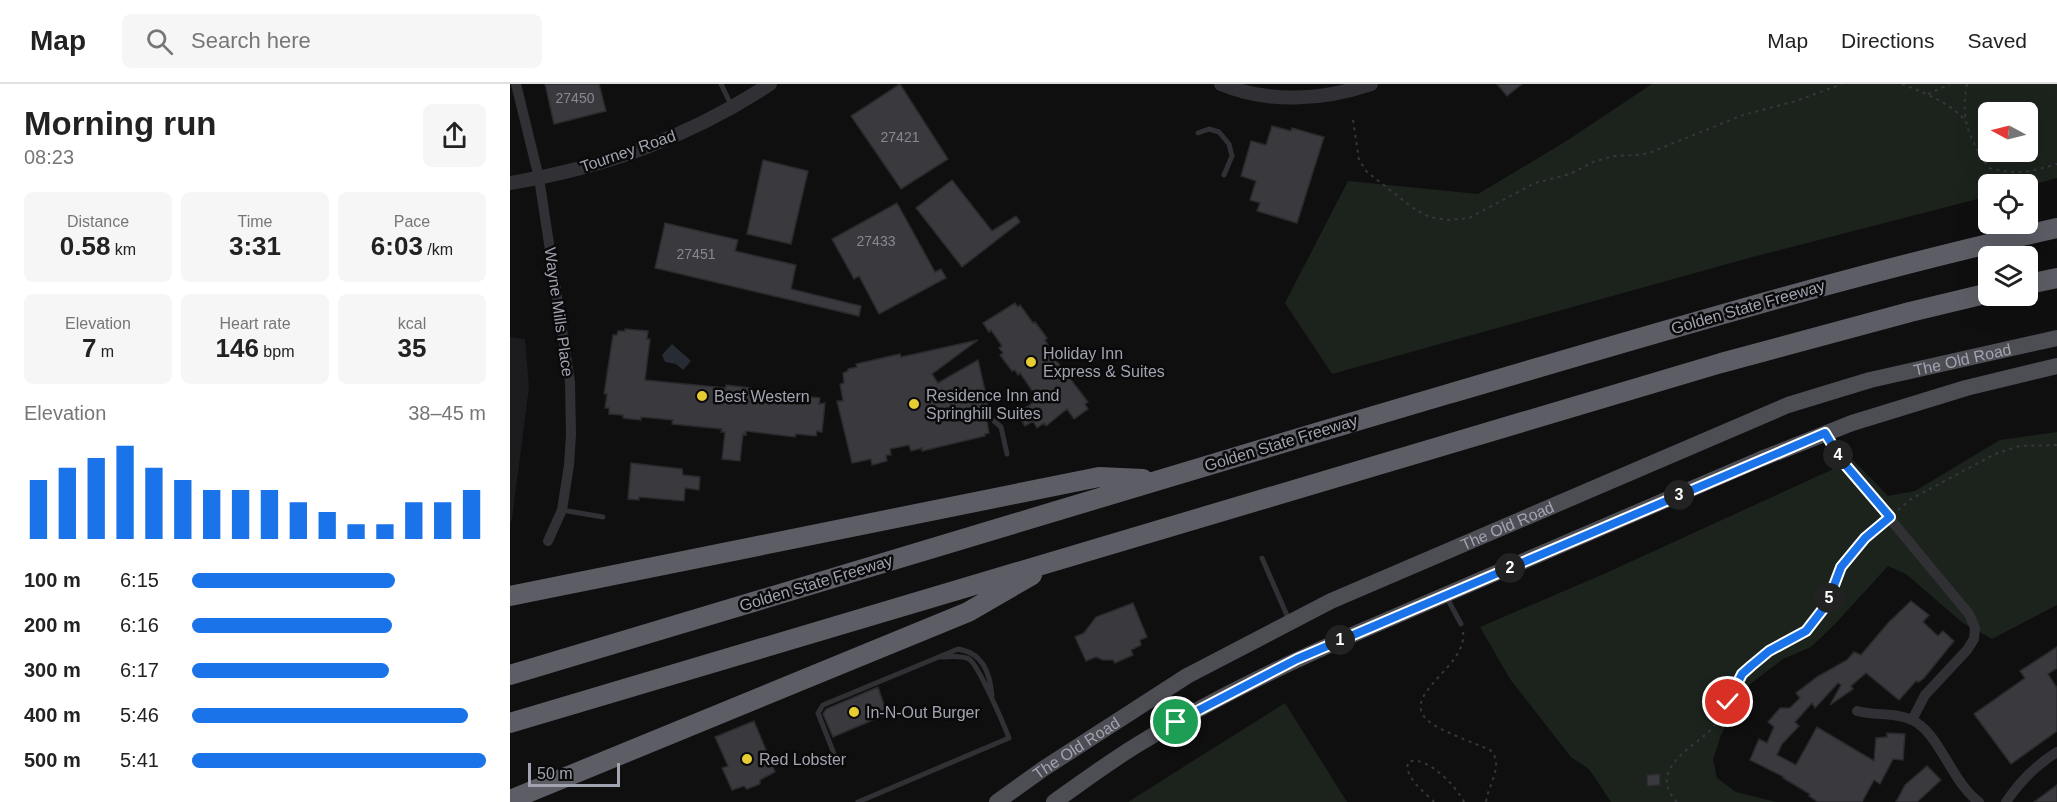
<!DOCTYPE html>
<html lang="en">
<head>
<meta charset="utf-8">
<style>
	:root { --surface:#fff; --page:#f6f6f6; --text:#222; --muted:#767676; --line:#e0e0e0; --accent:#1a73e8 }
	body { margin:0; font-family:Arial,sans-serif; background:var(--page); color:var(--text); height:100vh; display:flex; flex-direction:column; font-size:22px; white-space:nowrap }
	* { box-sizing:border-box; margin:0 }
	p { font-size:20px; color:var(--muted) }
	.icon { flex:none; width:33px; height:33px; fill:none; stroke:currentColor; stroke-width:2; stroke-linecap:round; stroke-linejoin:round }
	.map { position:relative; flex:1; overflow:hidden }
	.sheet { display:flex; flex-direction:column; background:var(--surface); width:510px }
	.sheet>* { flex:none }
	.needle { width:39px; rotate:277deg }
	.tools { position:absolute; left:1468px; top:18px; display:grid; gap:12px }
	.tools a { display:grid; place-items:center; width:60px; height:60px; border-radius:9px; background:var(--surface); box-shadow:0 6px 24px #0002; font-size:30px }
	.scale { position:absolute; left:18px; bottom:15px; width:92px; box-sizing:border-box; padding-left:6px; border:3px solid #a1a3b0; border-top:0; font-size:16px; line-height:21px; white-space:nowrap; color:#a1a3b0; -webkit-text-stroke:4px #0a0a0b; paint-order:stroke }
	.pin { position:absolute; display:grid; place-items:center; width:51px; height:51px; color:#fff; margin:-26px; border:3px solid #fff; border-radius:50%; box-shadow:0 2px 6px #0007 }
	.km { position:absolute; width:30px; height:30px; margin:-15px; border-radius:50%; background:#222; color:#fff; font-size:16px; line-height:30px; text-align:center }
	.round { display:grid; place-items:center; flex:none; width:63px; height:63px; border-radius:9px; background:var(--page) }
	.summary { display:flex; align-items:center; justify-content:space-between; height:102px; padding:0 24px }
	h1 { font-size:33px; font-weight:800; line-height:45px }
	.figures { display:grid; grid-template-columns:repeat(3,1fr); gap:9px; height:102px; padding:6px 24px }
	.figures div { display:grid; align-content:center; border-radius:9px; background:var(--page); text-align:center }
	.figures b { font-size:26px; font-weight:800 }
	.figures small { font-size:16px; font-weight:400 }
	.figures p { font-size:16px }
	.chart { height:168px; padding:12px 24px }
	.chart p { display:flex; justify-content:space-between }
	.chart svg { width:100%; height:108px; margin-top:6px; stroke:var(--accent); stroke-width:6 }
	ul { padding:0 24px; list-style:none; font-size:20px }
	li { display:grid; grid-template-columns:96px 72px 1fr; align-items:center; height:45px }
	li i { height:15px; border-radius:8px; background:var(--accent) }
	header { display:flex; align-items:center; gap:36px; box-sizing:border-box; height:84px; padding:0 30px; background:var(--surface); border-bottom:2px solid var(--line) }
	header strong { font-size:28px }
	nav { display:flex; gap:33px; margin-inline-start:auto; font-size:21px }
	.search { width:420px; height:54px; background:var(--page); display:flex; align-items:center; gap:15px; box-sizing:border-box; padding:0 21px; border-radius:9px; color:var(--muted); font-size:22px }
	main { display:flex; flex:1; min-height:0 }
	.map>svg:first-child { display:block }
</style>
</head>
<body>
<header>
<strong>Map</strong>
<div class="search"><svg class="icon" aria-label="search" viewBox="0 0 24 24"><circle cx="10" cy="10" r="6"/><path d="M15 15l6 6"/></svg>Search here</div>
<nav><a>Map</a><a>Directions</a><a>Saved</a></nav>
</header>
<main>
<section class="sheet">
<div class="summary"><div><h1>Morning run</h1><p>08:23</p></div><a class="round"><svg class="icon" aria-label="share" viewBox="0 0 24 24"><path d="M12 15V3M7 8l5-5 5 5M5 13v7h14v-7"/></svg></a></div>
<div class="figures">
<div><p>Distance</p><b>0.58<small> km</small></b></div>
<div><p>Time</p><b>3:31</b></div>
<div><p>Pace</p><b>6:03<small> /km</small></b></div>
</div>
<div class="figures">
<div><p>Elevation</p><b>7<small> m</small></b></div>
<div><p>Heart rate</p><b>146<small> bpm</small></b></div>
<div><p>kcal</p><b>35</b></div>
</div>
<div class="chart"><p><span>Elevation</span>38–45 m</p>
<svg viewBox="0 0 160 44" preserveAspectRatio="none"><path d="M5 44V20M15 44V15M25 44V11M35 44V6M45 44V15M55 44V20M65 44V24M75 44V24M85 44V24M95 44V29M105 44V33M115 44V38M125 44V38M135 44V29M145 44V29M155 44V24"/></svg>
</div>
<ul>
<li><b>100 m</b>6:15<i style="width:69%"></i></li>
<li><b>200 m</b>6:16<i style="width:68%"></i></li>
<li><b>300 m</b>6:17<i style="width:67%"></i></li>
<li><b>400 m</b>5:46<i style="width:94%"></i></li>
<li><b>500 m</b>5:41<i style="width:100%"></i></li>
</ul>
</section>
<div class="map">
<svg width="1547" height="718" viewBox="0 0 1547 718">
	<rect width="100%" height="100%" fill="#0f0f10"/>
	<!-- built -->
	<path fill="#1c1b1d" d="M0 253 15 255 19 303 2 435 0 439Z"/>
	<!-- green -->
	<path fill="#1c231d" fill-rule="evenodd" d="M1142 0H1547V94L1518 102 1479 100V112L1239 174 822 290 775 219 838 97 968 110 1058 56ZM1518 28V68H1479V28Z
		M1547 348V521L1482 555 1453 539 1396 490 1378 482 1326 539 1301 563 1273 575 1235 604 1211 651 1203 676 1207 694 1226 708 1266 718H1101L1079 685 1061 673 1000 595 970 543 1096 489 1343 376 1378 412 1405 407 1490 356Z
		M775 619 837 718H618Z"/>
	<!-- water -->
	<path fill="#272b33" d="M162 260 181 277 173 286 166 280 155 278 152 271Z"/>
	<!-- building -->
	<path fill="#3a393d" stroke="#2a292c" stroke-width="1.5" d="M35 0H89L96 27 44 40Z
		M390 0 438 75 391 105 341 32Z
		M987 0H1012L997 12Z
		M762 42 781 47 782 44 814 53 787 139 747 127 750 119 740 116 746 97 731 92 741 57 756 61Z
		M253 76 298 87 281 160 237 150Z
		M442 96 482 147 506 132 510 138 452 183 406 124Z
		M387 119 425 188 431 185 436 194 369 230 349 192 344 195 322 155Z
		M155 139 228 156 225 167 286 181 281 205 351 222 349 232 145 184Z
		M505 219 508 223 510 221 523 239 525 238 537 254 535 256 538 261 536 263 578 318 575 320 578 325 564 335 557 325 536 342 534 339 527 344 523 337 515 342 507 330 528 315 510 289 508 291 505 286 502 287 490 271 493 269 489 264 492 262 481 246 479 248 473 239Z
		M115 245 138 247 137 255H140L135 296 216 304V301L241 304V307L310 314 309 320 315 319 312 348 307 347 306 352 286 350 285 353 236 347V351L233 350 230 377 212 375 215 348H211L212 345 162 340 163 336 131 333V336L113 334V331L99 330V324H95L97 310H94L103 251H107L108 247H115Z
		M468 256 422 290 428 299 468 276 481 333 477 337 479 349 475 350V352L412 367V364L401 367 399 361 380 365 381 371H376L377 377 362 381 361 375 342 379 327 317H333L330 300 334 299 333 289 338 287V285L347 283 346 280 390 270 391 273Z
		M121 379 172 385 173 391 190 393 189 406 175 404 174 417 129 413V416L118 415Z
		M1401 517 1419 531 1413 538 1428 552 1433 547 1444 557 1414 594 1409 598 1406 597 1389 616 1356 589 1341 602 1343 605 1320 621 1331 601 1328 599 1305 624 1302 619 1285 638 1289 642 1272 660 1267 671 1286 681 1307 643 1364 677 1366 654 1377 653V649L1395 650 1393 676 1383 675 1370 700 1364 696 1352 718H1308L1299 712 1300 710 1273 694 1274 693 1240 676 1249 655 1257 659 1264 643 1258 638 1270 624H1280L1290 614 1286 609 1307 593 1337 576 1344 568 1351 571 1378 539Z
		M623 519 637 553 630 556 631 561 621 566 623 571 605 579 603 576H593L586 573 576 577 565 553 574 549 586 533Z
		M1547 563V584L1538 590 1547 604V647L1501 680 1464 630 1515 594 1510 587Z
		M368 603 377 630 323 653 313 630 316 625Z
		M244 637 265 688 250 696V700L237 705 234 702 222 706 212 684 218 682 205 653Z
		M1417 682 1431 696 1407 718H1386L1395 701Z
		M1150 690V701L1137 702V691Z
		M1547 701V718H1524Z"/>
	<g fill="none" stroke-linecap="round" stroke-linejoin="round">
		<!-- path -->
		<path stroke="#36373c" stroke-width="2" stroke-dasharray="3 4.5" stroke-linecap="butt" d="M1392 0C1414 9 1437 17 1454 35
			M1457 0C1450 35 1459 55 1479 84 1507 91 1520 88 1547 80
			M1418 10 1440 0
			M843 36 849 76 857 88 903 124 919 133 938 136 959 134 1025 99 1060 90 1083 78 1104 72 1127 71 1139 69 1233 31 1286 17 1332 0
			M1388 426 1401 415 1485 370 1509 362 1547 361
			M953 548C959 584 880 614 924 641 941 651 962 658 980 666 995 680 978 701 976 718
			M924 718C914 707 894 694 898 678 916 670 947 703 954 718
			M1167 718C1133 682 1193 661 1208 637 1219 619 1224 597 1241 582 1251 573 1262 565 1274 559 1282 554 1291 552 1298 545 1314 527 1318 515 1326 493 1334 472 1354 456 1370 442"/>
		<!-- service -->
		<path stroke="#313035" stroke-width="5" d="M211 0 222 23
			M688 49 699 45 709 48 719 60 722 72 714 91
			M484 337 491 343 497 370
			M52 426 93 433
			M752 474 779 536
			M936 512 951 540
			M328 680 308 629 313 621 448 565C473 569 480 589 482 612
			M348 718 499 654C494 641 468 580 459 575 451 571 439 573 431 573"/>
		<!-- minor -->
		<path stroke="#313035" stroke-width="10" d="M6 0 29 94 60 298 61 351 59 381 52 426 38 457
			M1315 349 1332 377 1459 530 1465 544 1464 555 1457 566 1415 611 1402 636
			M1347 627C1365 632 1386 628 1402 636 1429 648 1442 699 1469 718
			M1496 718C1510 697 1526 681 1547 668"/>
		<!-- tertiary -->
		<path stroke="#313035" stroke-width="14" d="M711 0C759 20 813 16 861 0
			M0 99C96 83 179 53 260 0"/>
		<!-- primary -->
		<g stroke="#4d4d54" stroke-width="16">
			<path id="s1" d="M487 718 533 685 677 592 821 517 1278 321 1360 296 1547 254"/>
			<path d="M544 718C571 699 599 678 627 661 698 617 773 581 849 548L1251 375 1342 339 1456 304 1547 282"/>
		</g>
		<!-- motorway -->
		<path stroke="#5d5d66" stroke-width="20" d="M1518 200 1547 194
			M0 512 589 393 633 395
			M0 591C313 497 625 402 938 310 1140 251 1341 190 1547 144
			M0 639 1211 279 1400 228 1479 209
			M0 716 458 528 522 491"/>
	</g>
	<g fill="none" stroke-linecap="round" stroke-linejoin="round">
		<defs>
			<path id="route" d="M666 638 787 575 1315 349 1332 377 1380 433 1355 454 1331 483 1317 520 1296 547 1259 567 1241 582 1232 590 1218 618"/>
		</defs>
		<!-- route casing -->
		<use href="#route" stroke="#fff" stroke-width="12"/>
		<!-- route -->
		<use href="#route" stroke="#1a73e8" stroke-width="8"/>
	</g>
	<!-- markers -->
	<g fill="#e6cd32" stroke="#0a0a0b" stroke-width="2">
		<circle cx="521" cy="278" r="6"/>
		<circle cx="192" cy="312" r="6"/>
		<circle cx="404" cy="320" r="6"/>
		<circle cx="344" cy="628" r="6"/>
		<circle cx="237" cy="675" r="6"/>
	</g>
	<g text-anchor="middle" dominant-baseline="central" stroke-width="5" stroke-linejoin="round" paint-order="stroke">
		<!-- number labels -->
		<g font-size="14" fill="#878893">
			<text x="65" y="14">27450</text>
			<text x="390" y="53">27421</text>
			<text x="366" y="157">27433</text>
			<text x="186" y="170">27451</text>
		</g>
		<!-- street labels -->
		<g font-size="16" fill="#a1a3b0" stroke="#0a0a0b">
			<text transform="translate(118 67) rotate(-19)">Tourney Road</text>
			<text transform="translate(1238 223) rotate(-16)">Golden State Freeway</text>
			<text transform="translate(49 228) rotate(82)">Wayne Mills Place</text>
			<text stroke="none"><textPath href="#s1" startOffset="1068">The Old Road</textPath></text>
			<text transform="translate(771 359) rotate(-17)">Golden State Freeway</text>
			<text stroke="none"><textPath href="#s1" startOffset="582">The Old Road</textPath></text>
			<text transform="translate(306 499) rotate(-17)">Golden State Freeway</text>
			<text stroke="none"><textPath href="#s1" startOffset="96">The Old Road</textPath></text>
		</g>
		<!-- poi labels -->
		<g font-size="16" fill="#a1a3b0" stroke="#0a0a0b" text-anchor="start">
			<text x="533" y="269">Holiday Inn<tspan x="533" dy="18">Express &amp; Suites</tspan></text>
			<text x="416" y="311">Residence Inn and<tspan x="416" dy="18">Springhill Suites</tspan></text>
			<text x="204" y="312">Best Western</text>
			<text x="356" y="628">In-N-Out Burger</text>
			<text x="249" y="675">Red Lobster</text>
		</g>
	</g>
</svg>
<div class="tools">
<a><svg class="needle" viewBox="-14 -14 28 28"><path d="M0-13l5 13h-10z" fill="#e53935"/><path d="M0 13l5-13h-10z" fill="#767676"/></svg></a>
<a><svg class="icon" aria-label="locate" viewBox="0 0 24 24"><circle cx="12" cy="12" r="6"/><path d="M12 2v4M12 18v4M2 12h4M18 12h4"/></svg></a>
<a><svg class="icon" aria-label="layers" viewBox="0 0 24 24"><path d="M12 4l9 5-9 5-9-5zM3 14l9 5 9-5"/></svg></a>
</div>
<div class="scale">50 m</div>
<div class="pin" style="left:666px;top:638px;background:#1e9e55"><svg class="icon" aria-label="arrive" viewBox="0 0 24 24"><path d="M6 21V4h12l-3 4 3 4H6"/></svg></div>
<div class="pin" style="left:1218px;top:618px;background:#d93025"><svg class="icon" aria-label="check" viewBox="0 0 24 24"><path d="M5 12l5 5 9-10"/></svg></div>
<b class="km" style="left:830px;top:556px">1</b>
<b class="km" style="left:1000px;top:484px">2</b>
<b class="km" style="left:1169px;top:411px">3</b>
<b class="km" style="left:1328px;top:371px">4</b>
<b class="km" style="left:1319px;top:514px">5</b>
</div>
</main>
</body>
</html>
